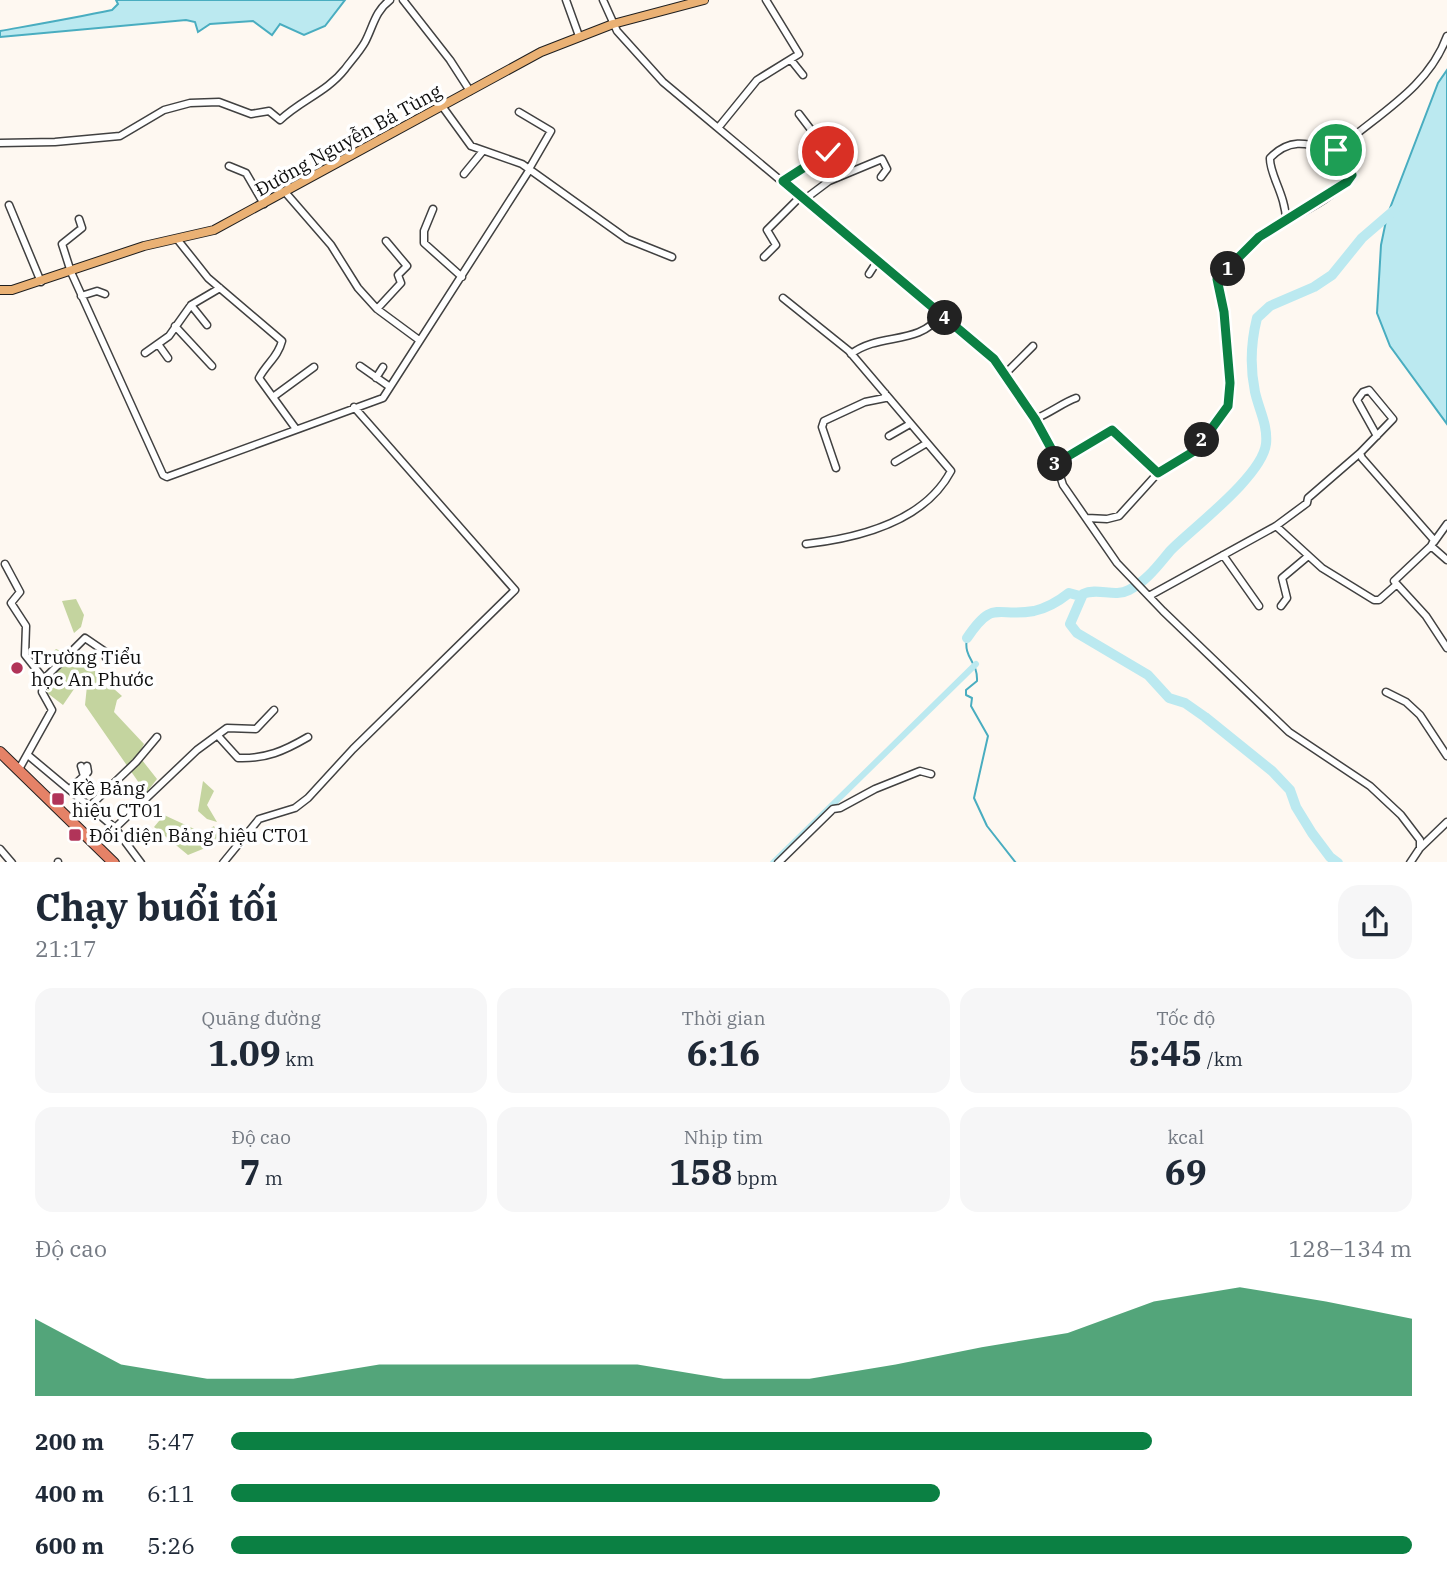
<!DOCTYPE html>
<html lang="vi">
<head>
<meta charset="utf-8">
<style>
	:root { --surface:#fff; --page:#f6f6f7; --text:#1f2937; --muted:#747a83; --accent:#0b8043 }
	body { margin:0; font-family:"IBM Plex Serif",serif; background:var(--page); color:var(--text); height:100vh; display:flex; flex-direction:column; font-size:26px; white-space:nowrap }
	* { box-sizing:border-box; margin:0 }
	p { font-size:23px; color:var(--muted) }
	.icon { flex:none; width:38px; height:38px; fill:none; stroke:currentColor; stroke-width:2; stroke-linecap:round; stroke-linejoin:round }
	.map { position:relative; height:862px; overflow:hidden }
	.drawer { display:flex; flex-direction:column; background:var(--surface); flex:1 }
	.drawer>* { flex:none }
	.pin { position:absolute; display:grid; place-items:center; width:60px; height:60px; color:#fff; margin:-30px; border:4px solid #fff; border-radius:50%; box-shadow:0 2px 7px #0007 }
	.km { position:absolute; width:35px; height:35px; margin:-18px; border-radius:50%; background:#222; color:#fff; font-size:19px; line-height:35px; text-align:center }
	.round { display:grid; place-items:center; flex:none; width:74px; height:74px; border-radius:21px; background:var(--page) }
	.headline { display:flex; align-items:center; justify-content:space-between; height:119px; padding:0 35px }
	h1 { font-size:38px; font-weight:800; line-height:52px }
	.metrics { display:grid; grid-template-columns:repeat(3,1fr); gap:10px; height:119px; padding:7px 35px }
	.metrics div { display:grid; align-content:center; border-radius:18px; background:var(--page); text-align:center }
	.metrics b { font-size:35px; font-weight:800 }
	.metrics small { font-size:19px; font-weight:400 }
	.metrics p { font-size:19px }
	.chart { height:196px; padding:14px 35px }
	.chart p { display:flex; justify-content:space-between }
	.chart svg { width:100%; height:126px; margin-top:7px; fill:var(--accent); opacity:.7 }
	ul { padding:0 35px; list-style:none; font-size:23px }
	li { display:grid; grid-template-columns:112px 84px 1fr; align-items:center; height:52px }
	li i { height:18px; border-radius:9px; background:var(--accent) }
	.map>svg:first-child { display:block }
</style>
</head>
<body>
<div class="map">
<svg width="1447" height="863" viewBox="0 0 1447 863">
	<rect width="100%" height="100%" fill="#fef8f1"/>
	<!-- forest -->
	<path fill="#c4d49f" d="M76 599 84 615 81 627 74 633 62 601Z
		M56 649 93 665 100 683 114 689 122 696 117 700 114 712 144 744 138 755 157 779 146 793 85 705 88 676 85 673 63 705 46 692 54 681 47 658Z
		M203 781 214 791 207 805 217 822 207 819 198 811Z
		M164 815 203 833 214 826 220 842 188 855 154 827Z"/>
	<!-- water -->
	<path fill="#bbe9f0" stroke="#49adc0" stroke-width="2" d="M116 0H345L325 26 304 35 280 24 272 35 253 21 210 24 198 32 195 22 186 20 0 37V31C39 24 74 18 112 10L118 4Z
		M1447 70V424L1390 346 1377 313 1381 245 1387 216 1438 83Z"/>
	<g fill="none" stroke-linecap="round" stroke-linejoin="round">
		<!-- stream -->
		<path stroke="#49adc0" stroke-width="2" d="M967 638C963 658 978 661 977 681L966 690V695L972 698 971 706 988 736 974 798 987 826 1016 863"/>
		<!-- canal -->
		<path stroke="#bbe9f0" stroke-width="6" d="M773 863 976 664"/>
		<!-- river -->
		<path stroke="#bbe9f0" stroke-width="10" d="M967 638C994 598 996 618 1034 611 1047 608 1059 601 1069 593L1080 596
			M1338 863 1330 857 1312 833 1296 807 1290 790 1272 771 1205 717 1185 703 1169 698 1148 675 1077 633 1070 624 1083 594C1098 587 1114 598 1129 590 1148 580 1158 565 1171 550 1194 527 1262 476 1266 444 1268 425 1259 410 1255 392 1250 368 1251 342 1257 318L1270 306 1314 287 1332 275 1362 238 1398 207"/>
		<defs>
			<path id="minor" d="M403 0 450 60 470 91
				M566 0 579 36
				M603 0 617 31 663 82 994 359 1035 419 1052 450 1063 485 1117 563 1163 611 1289 732 1370 786 1401 815 1420 840V848
				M791 60 803 75
				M442 106 471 146 522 164 627 239 672 257
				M519 112 551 131 529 169
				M718 128 757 80 799 54 766 0
				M0 143 55 142 120 136 164 110 190 103 219 102 251 114 269 111 280 120C301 100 327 92 345 69 351 61 360 51 365 42 373 27 375 11 390 0
				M1336 151C1376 115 1428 89 1447 36
				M229 166 246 173 264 204
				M464 174 482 152
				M783 181 828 152 799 114
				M285 192 331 245 358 288 377 309 419 340
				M805 199 829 181 882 159 887 169 881 177
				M9 205 41 282
				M433 209 424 231V243L462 277
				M79 219 82 228 62 244 71 272 163 475 167 477 383 398 530 169
				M177 239 208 278 282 341C278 357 267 363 259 378L296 429
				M764 257 776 245 767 230 801 196
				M869 274 878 260
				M81 296 97 291 105 294
				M783 298 849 351 951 471C924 522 859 538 806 544
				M191 305 207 325
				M377 309 401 283 398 275 407 266 386 241
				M175 326 212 366
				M158 344 168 358
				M145 353 169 336 191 305 220 288
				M851 354C880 332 918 346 941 315
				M360 366 390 387
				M1006 373 1033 346
				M376 378 383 367
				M273 397 314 367
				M1035 419C1050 413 1064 402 1076 398
				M889 436 910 424
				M1377 436 1357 400 1363 392 1369 390 1393 419 1360 453 1362 458 1434 540 1431 546 1394 581 1426 616 1447 648
				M895 462 927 443
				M1054 464 1113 430 1158 473
				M836 468 822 427 824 421 865 402 885 398V393
				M1087 518 1107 519 1119 516 1158 473 1196 450 1228 406 1230 383 1224 312 1217 279C1233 266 1243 248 1260 236 1289 217 1330 203 1352 175L1336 151C1309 144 1291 136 1270 158 1269 174 1286 195 1286 221
				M1276 526 1322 568 1374 600H1379L1396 585
				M1434 542 1447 524
				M1431 546 1447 560
				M1223 555 1259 606
				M5 564 20 592 11 603 26 626 25 655 44 679
				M1149 596 1276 526 1307 503 1308 498 1360 453
				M1281 606 1287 598 1282 578 1307 557
				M1386 692 1406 702 1420 715 1447 756
				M219 737 238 758C266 759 284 751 308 737
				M29 756 115 828 141 863
				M18 771 52 710 42 692 44 679 85 638 107 653 106 658
				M84 776 88 772 87 766
				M70 789 84 776 81 766
				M91 805 136 762 157 737
				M115 828 197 750 227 728 256 729 274 710
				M0 849 12 863
				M58 863V862
				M223 863 259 819 295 808 308 798 353 749 515 590 354 407
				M778 863 833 809 840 808 875 789 920 771 931 774
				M1410 863 1420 848 1447 822"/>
			<path id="major" d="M0 290H12L144 246 214 230 541 52 613 24 704 0"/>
			<path id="highway" d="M0 752 114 863"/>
		</defs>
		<!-- minor casing -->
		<use href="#minor" stroke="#414141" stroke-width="9"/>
		<!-- major casing -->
		<use href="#major" stroke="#1f1f1f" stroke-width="10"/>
		<!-- highway casing -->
		<use href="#highway" stroke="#1f1f1f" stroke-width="12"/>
		<!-- minor -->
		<use href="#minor" stroke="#fff" stroke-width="6"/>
		<!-- major -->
		<use href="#major" stroke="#eab174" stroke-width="8"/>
		<!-- highway -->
		<use href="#highway" stroke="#e58267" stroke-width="10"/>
	</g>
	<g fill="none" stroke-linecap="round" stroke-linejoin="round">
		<defs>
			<path id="route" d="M828 152 783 181 994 359 1035 419 1052 450 1055 464 1112 430 1158 473 1196 450 1228 406 1230 383 1224 312 1217 279 1259 237 1347 182 1352 175 1336 150"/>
		</defs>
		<!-- route casing -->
		<use href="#route" stroke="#fff" stroke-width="14"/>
		<!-- route -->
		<use href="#route" stroke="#0b8043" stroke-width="9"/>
	</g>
	<!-- markers -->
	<g fill="#b13459" stroke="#fff" stroke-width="2.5">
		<circle cx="17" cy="668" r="7"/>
		<rect x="51" y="792" width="14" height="14" rx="3.5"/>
		<rect x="68" y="828" width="14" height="14" rx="3.5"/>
	</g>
	<g text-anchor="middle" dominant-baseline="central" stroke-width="7" stroke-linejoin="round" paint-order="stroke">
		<!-- street labels -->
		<g font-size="19" fill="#0e0e0e" stroke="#fff">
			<text transform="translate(348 140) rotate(-29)">Đường Nguyễn Bá Tùng</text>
		</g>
		<!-- poi labels -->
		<g font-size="19" fill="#0e0e0e" stroke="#fff" text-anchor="start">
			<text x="31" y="657">Trường Tiểu<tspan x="31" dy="22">học An Phước</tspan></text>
			<text x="72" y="788">Kề Bảng<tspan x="72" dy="22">hiệu CT01</tspan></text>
			<text x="89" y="835">Đối diện Bảng hiệu CT01</text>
		</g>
	</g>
</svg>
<div class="pin" style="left:1336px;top:150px;background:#1e9e55"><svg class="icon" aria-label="arrive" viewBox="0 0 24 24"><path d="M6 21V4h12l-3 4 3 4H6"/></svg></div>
<div class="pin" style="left:828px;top:152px;background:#d93025"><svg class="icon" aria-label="check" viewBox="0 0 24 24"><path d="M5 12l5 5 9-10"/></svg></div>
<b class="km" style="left:1228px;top:269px">1</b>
<b class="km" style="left:1202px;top:440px">2</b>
<b class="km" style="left:1055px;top:464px">3</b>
<b class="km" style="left:945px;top:318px">4</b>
</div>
<section class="drawer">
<div class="headline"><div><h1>Chạy buổi tối</h1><p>21:17</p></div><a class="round"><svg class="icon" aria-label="share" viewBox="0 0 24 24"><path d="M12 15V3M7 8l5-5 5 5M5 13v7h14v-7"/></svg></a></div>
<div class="metrics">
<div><p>Quãng đường</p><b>1.09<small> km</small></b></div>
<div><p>Thời gian</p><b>6:16</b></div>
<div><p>Tốc độ</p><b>5:45<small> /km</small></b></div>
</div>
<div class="metrics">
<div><p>Độ cao</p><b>7<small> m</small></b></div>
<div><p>Nhịp tim</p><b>158<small> bpm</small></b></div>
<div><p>kcal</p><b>69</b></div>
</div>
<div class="chart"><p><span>Độ cao</span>128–134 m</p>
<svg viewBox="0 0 160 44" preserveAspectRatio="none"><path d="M0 44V17L10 33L20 38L30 38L40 33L50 33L60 33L70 33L80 38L90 38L100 33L110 27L120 22L130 11L140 6L150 11L160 17V44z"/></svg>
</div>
<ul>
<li><b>200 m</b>5:47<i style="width:78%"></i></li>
<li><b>400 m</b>6:11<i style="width:60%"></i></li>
<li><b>600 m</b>5:26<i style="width:100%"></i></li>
</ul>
</section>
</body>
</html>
